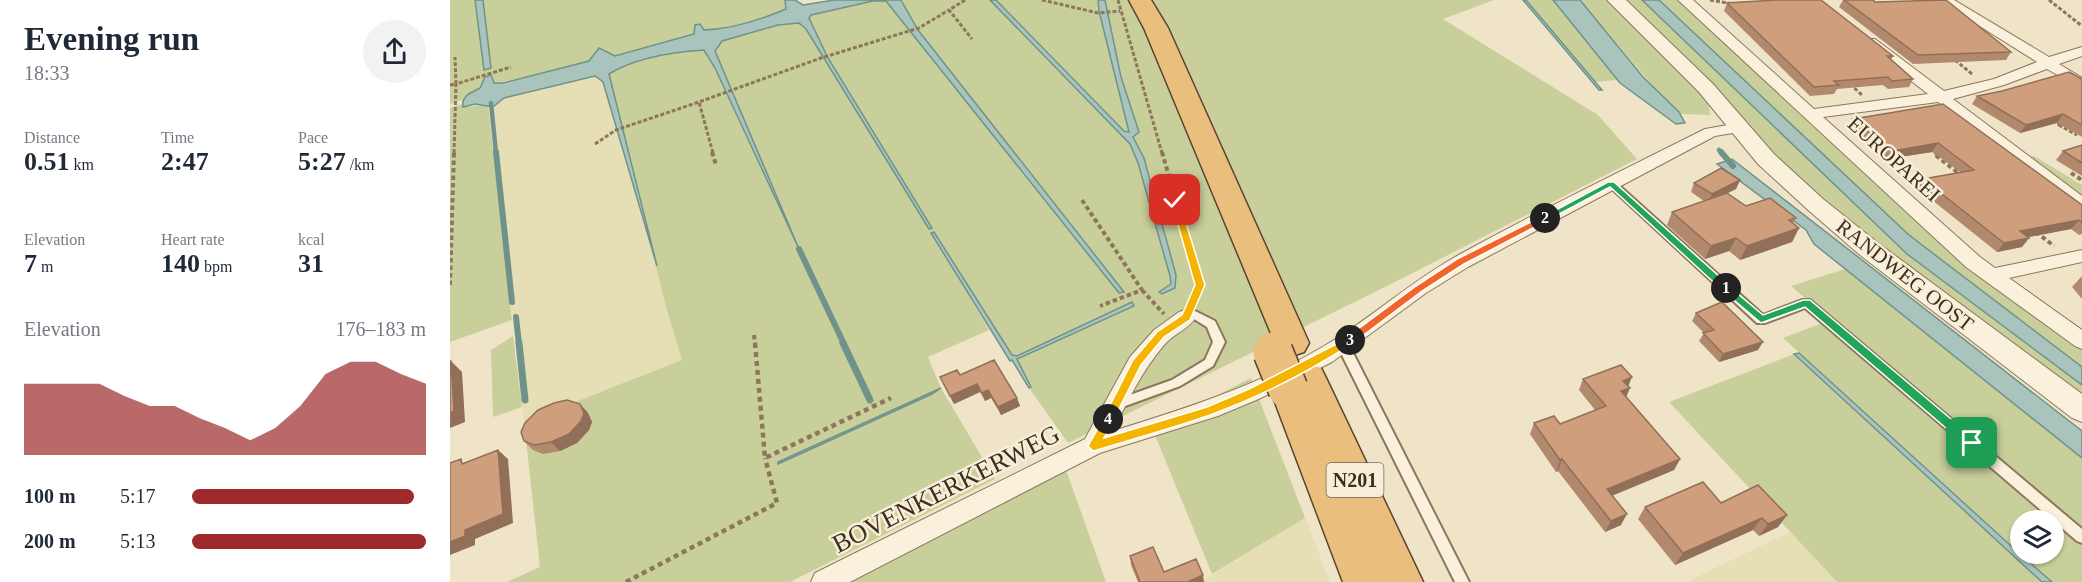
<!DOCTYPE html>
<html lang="en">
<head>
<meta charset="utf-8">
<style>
	:root { --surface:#fff; --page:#f2f2f3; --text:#1f2937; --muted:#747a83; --accent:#9e2a2b }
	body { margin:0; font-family:"Times New Roman",serif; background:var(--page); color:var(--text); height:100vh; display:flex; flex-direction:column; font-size:22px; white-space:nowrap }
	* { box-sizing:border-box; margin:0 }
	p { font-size:20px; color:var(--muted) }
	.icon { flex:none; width:33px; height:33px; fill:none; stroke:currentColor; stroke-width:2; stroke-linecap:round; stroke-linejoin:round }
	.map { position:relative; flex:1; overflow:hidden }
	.drawer { display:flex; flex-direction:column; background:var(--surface); width:450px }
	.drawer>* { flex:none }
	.tools { position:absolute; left:1560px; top:510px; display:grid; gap:12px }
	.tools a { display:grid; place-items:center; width:54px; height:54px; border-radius:50%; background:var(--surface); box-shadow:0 2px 4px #0004; font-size:30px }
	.pin { position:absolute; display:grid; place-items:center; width:51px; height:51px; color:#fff; margin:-26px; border-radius:12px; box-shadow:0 3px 9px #0006 }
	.km { position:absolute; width:30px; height:30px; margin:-15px; border-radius:50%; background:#222; color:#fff; font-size:16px; line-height:30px; text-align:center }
	.round { display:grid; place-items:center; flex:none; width:63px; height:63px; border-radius:32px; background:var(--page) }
	.headline { display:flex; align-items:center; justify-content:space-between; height:102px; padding:0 24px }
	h1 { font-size:33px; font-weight:600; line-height:45px }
	.metrics { display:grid; grid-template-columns:repeat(3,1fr); gap:9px; height:102px; padding:6px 24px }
	.metrics div { display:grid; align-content:center }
	.metrics b { font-size:26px; font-weight:600 }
	.metrics small { font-size:16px; font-weight:400 }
	.metrics p { font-size:16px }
	.chart { height:168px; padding:12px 24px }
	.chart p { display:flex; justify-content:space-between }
	.chart svg { width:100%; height:108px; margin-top:6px; fill:var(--accent); opacity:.7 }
	ul { padding:0 24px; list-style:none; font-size:20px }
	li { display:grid; grid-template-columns:96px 72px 1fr; align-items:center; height:45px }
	li i { height:15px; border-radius:8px; background:var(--accent) }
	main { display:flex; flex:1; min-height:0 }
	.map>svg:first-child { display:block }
</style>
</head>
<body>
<main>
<section class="drawer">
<div class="headline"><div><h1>Evening run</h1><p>18:33</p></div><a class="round"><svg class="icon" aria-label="share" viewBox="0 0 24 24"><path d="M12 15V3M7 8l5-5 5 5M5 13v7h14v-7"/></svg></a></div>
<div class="metrics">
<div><p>Distance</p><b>0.51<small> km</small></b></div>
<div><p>Time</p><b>2:47</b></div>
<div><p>Pace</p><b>5:27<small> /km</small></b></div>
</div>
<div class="metrics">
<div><p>Elevation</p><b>7<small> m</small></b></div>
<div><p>Heart rate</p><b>140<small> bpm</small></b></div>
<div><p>kcal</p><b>31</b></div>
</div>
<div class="chart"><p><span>Elevation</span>176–183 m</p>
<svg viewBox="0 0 160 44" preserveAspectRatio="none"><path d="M0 44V15L10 15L20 15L30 15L40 20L50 24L60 24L70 29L80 33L90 38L100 33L110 24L120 11L130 6L140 6L150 11L160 15V44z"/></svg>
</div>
<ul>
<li><b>100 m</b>5:17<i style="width:95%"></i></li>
<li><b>200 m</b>5:13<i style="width:100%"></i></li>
</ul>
</section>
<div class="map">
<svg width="1632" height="582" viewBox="0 0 1632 582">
	<rect width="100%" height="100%" fill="#f0e4c8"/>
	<!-- farmland -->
	<path fill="#e6deb5" d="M145 76 153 82 168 131 232 360 74 422 39 107H43L54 98 75 92Z
		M855 518 880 582H751Z
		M1340 532 1387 582H1236Z"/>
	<!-- green -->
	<path fill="#c9cf9b" d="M0 0H25L34 69 41 68 33 0H335L337 4 336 9 309 20 244 34 164 56 149 48 139 61 95 74 44 83 40 75 35 77 30 88 14 96 12 100 0 104Z
		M451 0H540L680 144 688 163 720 276 721 284 710 292 725 288 726 275C713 228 706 174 680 132L675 131 546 0H1044L993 19 1148 115 1187 159 931 289 618 443 579 388 566 359 684 306 683 302 567 356 562 355 484 232 482 234 539 330 478 357 491 388 545 479 340 582H57L90 567 74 422 232 360 215 303 158 74C186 58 223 52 254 50L265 68 337 223 265 51 272 41 328 25 349 23 356 29 479 229 482 228 378 58 359 18 361 15 424 1H436L670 293 468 30Z
		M1076 0H1103L1167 80 1145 82Z
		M1130 0H1156L1253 95 1259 106 1260 115 1230 114 1218 104Z
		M1170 0H1192L1457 254 1632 385V398L1371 204Z
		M1209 0H1227L1348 110 1632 349V367L1459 235Z
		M12 104 13 107 38 105 62 320 0 342V108Z
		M1584 156 1632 185V196L1579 157Z
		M1395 269 1632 458V582H1602L1571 554H1604V520H1570V553L1333 338 1380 320 1341 286Z
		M63 336 72 407 43 417 41 350Z
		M1344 354 1592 582H1387L1219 402Z
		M801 378 855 518 762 574 702 428Z
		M616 470 656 582H392Z"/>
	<!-- water -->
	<path fill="#a9c4bc" stroke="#6f938a" stroke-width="1.5" d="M25 0H33L41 68 34 70Z
		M335 0H345L353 5 384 0H451L468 30 674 292 669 293 436 1H423L361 15 359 18 378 58 482 228 479 229 356 29 349 23 328 25 272 41 265 51 349 249 265 68 254 50C223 52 185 58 159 74L207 266 153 82 145 76 54 98 43 107 25 104 13 107C11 95 21 93 30 88L35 77 41 75 44 83H53L139 61 149 48 165 56 244 34 245 25 250 24 254 30C282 29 310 20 336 9Z
		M540 0H546L674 131 679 132 649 11 648 0H655L671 77 689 132 683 137 694 158 726 275 725 288 712 294 709 292 721 284 720 276 688 163 680 144Z
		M1073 0H1076L1152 90H1149Z
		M1103 0H1130L1193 77 1229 112 1235 123 1226 124 1170 83Z
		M1192 0H1209L1459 235 1632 367V385L1457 254Z
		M1282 159 1632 431V458L1364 244 1356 230 1267 164Z
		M484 232 562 355 567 356 682 302 684 306 567 359 581 387 579 388 562 360 560 361 481 233Z
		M1349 353 1570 554 1602 582H1592L1344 354Z
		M491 388 482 394 328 464V462Z"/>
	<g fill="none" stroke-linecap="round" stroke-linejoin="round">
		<!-- stream-far2 -->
		<path stroke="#6f938a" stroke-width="4.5" d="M41 103 46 153
			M1269 150 1272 153"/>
		<!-- stream-far1 -->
		<path stroke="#6f938a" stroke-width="6" d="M46 152 62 302
			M1271 152 1283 166
			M349 249 394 344
			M66 317 69 344"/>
		<!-- stream -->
		<path stroke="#6f938a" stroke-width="7" d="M69 343 75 400
			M393 343 420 400"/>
		<defs>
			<path id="service" d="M1161 180 1164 181 1313 315 1352 300H1360L1632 529V543L1627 541 1355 308 1315 323H1307L1158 185 1156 183Z
				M745 311 765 321 775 342 763 366 730 386 667 409 663 407 661 404 663 401 722 380 755 360 763 342 757 327 744 319 736 321 732 320 731 317 732 314Z
				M893 341 897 342 899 345 1019 582H1005L887 345 889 342Z"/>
			<path id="minor" d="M1228 0H1243L1364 109 1478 94 1415 45 1413 42 1415 39H1425L1494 91 1544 79 1587 62 1488 0H1504L1599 57 1632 47V56L1609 64 1632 78V89L1597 69 1554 85 1503 99 1632 196V211L1626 209 1488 102 1373 117 1530 257 1545 268 1632 250V262L1559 278 1632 330V349L1625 346 1516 267Z
				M1289 123 1295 125 1297 128 1295 131 1265 136 1018 267 976 293 882 362 811 398 768 416 650 453 400 582H361L365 573 635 439 680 357 704 330 729 312 736 310 743 312 746 317C739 329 723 334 714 345 692 371 678 400 663 431 734 409 804 387 869 349 917 322 957 284 1005 257 1086 212 1172 171 1255 129Z"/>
			<path id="tertiary" d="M1157 0H1176L1263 84 1324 154 1373 199 1428 243 1632 394V422L1622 418 1410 255 1357 209 1308 164 1249 92Z"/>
			<path id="trunk" d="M679 0H701L718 28 859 343 854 352 842 356 830 352 825 343 694 28Z
				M858 364 871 368 876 378 973 582H893L820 389 825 379 841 376 845 368Z"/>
		</defs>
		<!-- service casing -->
		<use href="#service" stroke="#8d765c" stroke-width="4"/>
		<!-- minor casing -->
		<use href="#minor" stroke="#8d765c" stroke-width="2"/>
		<!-- tertiary casing -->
		<use href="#tertiary" stroke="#8d765c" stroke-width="2"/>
		<!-- trunk casing -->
		<use href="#trunk" stroke="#5b4430" stroke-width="3"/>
		<!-- path-far2 -->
		<path stroke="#8d765c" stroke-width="3" stroke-dasharray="4 2" stroke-linecap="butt" d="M515 0 499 10 522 39
			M592 0 648 13 670 11
			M668 0 712 153
			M1260 0 1283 4
			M1599 0 1632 26
			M1505 60 1522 74
			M1400 84 1412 95
			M0 85 6 84 5 57
			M1611 123 1607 124 1627 135
			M145 144 166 130 249 102
			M4 153 6 84 61 67
			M263 153 249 102 371 58 469 28 499 10"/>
		<!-- path-far1 -->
		<path stroke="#8d765c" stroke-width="4" stroke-dasharray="4.5 3" stroke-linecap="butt" d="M262 152 266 165
			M712 152 750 285 742 303
			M1489 153 1484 154 1511 175
			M1621 173 1632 180
			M632 200 692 290 650 306
			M1586 232 1604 246
			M0 285 4 152
			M692 290 714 314
			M304 335 305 344"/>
		<!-- path -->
		<path stroke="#8d765c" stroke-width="4.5" stroke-dasharray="5 4" stroke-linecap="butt" d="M305 343 315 458 441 398
			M176 582 327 503 315 458"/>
		<!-- service -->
		<use href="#service" fill="#faf1dc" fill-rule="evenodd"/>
		<!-- minor -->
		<use href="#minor" fill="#faf1dc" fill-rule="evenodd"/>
		<!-- tertiary -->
		<use href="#tertiary" fill="#faf1dc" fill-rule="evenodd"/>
		<!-- trunk -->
		<use href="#trunk" fill="#eabe7c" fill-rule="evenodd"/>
		<defs>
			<path id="trunk-bridge" d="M823 352 838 389"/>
		</defs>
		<!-- trunk-bridge casing -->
		<use href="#trunk-bridge" stroke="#5b4430" stroke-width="42" stroke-linecap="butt"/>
		<!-- trunk-bridge -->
		<use href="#trunk-bridge" stroke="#eabe7c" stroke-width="39"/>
	</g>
	<!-- wall -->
	<path fill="#b2896c" d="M1393 0H1423L1425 2 1561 52 1556 60 1463 64 1389 7Z
		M1277 3 1443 56 1441 60 1463 79 1459 87 1438 89 1433 85 1387 89 1384 94 1360 96 1274 11Z
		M1632 79V137L1607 123 1570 133 1522 104 1527 96Z
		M1493 104 1632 205V234L1629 235 1621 229 1578 237 1579 238 1572 247 1547 252 1467 188 1473 179 1510 172 1482 152 1437 159 1398 127 1403 119Z
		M1632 145V176L1606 160 1613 151Z
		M1290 180 1286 189 1277 193 1296 206 1346 218 1343 223 1349 228 1342 242 1290 260 1279 251 1255 259 1217 225 1222 212 1254 201 1241 192 1244 183Z
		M1632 276V299L1622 287Z
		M1246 313 1308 350 1269 362 1249 341 1254 333 1242 321Z
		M510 375 567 398 570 406 551 415 541 398 535 401 530 392 504 404 490 377Z
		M1133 379 1178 386 1176 397 1230 459 1224 470 1162 496 1171 525 1155 532 1108 471 1106 472 1080 434 1084 423 1110 424 1145 410 1129 390Z
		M130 404 138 413 142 422 139 430 127 443 110 451 93 454 83 450 74 441Z
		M1271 503 1337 515 1328 527 1309 536 1303 530 1225 565 1188 519 1195 507Z
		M680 556 714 572 754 582H688L681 565Z"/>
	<!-- shaded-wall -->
	<path fill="#916f58" d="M1613 114 1607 123 1570 133 1576 125Z
		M1488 143 1482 152 1437 159 1442 151Z
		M1290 180 1286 189 1258 203 1262 194Z
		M1629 220 1621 229 1563 240 1570 231Z
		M1349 228 1342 242 1290 260 1297 246Z
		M1286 238 1279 251 1255 259 1261 246Z
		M1579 238 1572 247 1547 252 1554 243Z
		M1313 342 1308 350 1269 362 1273 354Z
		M1 361 12 372 15 422 0 428Z
		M1182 377 1177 389 1173 381Z
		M527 384 530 392 504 404 500 396Z
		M1180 388 1175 400 1171 391Z
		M538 390 541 398 535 401 532 393Z
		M567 398 570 406 551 415 548 407Z
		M130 404 138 413 142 422 139 430 127 443 110 451 101 442Z
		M48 450 58 459 63 523 25 539V545L0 555V542Z
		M1112 459 1108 471 1106 472 1110 460Z
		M1230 459 1224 470 1151 500 1157 489Z
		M1177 514 1171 525 1155 532 1161 521Z
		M1337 515 1328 527 1309 536 1318 524Z
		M1312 518 1303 530 1225 565 1233 553Z
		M753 575 754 582H738Z"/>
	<!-- building -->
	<path fill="#cf9f7d" stroke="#916f58" stroke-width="1.5" d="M1326 0H1371L1443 56H1437L1463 79 1442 81 1438 77 1384 81 1389 85 1364 87 1277 3Z
		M1394 0H1423L1425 2 1496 0 1561 52 1468 55Z
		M1619 72 1632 79V125L1613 114 1576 125 1527 96 1552 91Z
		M1493 104 1632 205V223L1629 220 1570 231 1579 238 1554 243 1473 179 1524 170 1488 143 1442 151 1403 119Z
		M1632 145V163L1613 151Z
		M1271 168 1290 180 1262 194 1244 183Z
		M1277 193 1296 206 1320 198 1346 218 1339 220 1349 228 1297 246 1286 238 1261 246 1222 212Z
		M1272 302 1313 342 1273 354 1253 333 1264 330 1246 313Z
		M544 360 567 398 548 407 538 390 532 393 527 384 500 396 490 377 507 370 510 375Z
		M0 361H1L4 411 0 413Z
		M1171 365 1182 377 1173 381 1180 388 1171 391 1230 459 1157 489 1177 514 1161 521 1112 459 1110 460 1084 423 1104 416 1110 424 1156 406 1133 379Z
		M117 400 130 404 134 413 131 421 119 434 101 442 84 445 74 441 71 432 75 423 88 410 104 403Z
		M48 450 53 514 15 530V536L0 542V463L11 459 12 464Z
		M1253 482 1271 503 1308 485 1337 515 1318 524 1312 518 1233 553 1195 507Z
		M703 547 714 572 746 559 753 575 738 582H690L680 556Z"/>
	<!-- split-1 -->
	<path fill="#22a559" stroke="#fff" stroke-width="1.5" d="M1276 284 1313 315 1353 300H1360L1526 440V447H1518L1355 307 1311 323 1272 290V285Z"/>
	<!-- split-2 -->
	<path fill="#22a559" stroke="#fff" stroke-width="1.5" d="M1158 182H1164L1279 285V290H1272L1160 187 1098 220 1091 218Z"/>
	<!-- split-3 -->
	<path fill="#f0652b" stroke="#fff" stroke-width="1.5" d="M1095 215 1098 216V220L1014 264 972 291 903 343H896V338L966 286 1007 259Z"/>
	<!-- split-4 -->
	<path fill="#f5b400" stroke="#fff" stroke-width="1.5" d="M900 337 905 340 903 343C860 371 811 396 763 414 724 428 683 439 643 451L638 446 655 416 658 415 664 419 654 438 757 407 799 389Z"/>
	<!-- split-5 -->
	<path fill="#f5b400" stroke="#fff" stroke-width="1.5" d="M725 197 729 200 755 285 740 320 714 337 691 365 662 423 658 424 653 419 683 360 707 332 732 315 745 285 721 200Z"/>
	<g text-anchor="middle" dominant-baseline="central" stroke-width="5" stroke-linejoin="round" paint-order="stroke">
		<!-- shield labels -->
		<rect fill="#f7eed8" stroke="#756857" stroke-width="1.5" x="876.5" y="463" width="57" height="34" rx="4.5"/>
		<g font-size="20" font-weight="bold" fill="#3d2e20">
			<text x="905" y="480">N201</text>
		</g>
		<!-- street labels -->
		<g font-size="21" fill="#3d2e20" stroke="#f7eed8">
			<text transform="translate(1444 159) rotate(42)">EUROPAREI</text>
			<text transform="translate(1455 275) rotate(38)">RANDWEG OOST</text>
		</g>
		<!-- near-street labels -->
		<g font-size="26" fill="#3d2e20" stroke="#f7eed8">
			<text transform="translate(496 489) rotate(-27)">BOVENKERKERWEG</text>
		</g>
	</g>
</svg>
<div class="tools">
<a><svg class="icon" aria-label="layers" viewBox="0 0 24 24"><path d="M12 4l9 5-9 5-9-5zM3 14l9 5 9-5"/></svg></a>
</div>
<div class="pin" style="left:1522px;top:443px;background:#1e9e55"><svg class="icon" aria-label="arrive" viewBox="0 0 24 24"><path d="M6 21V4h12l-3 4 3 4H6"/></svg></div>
<div class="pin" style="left:725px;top:200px;background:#d93025"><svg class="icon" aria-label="check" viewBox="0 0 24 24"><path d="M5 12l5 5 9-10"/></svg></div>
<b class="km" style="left:1276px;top:288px">1</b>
<b class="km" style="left:1095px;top:218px">2</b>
<b class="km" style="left:900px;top:340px">3</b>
<b class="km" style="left:658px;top:419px">4</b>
</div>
</main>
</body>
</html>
